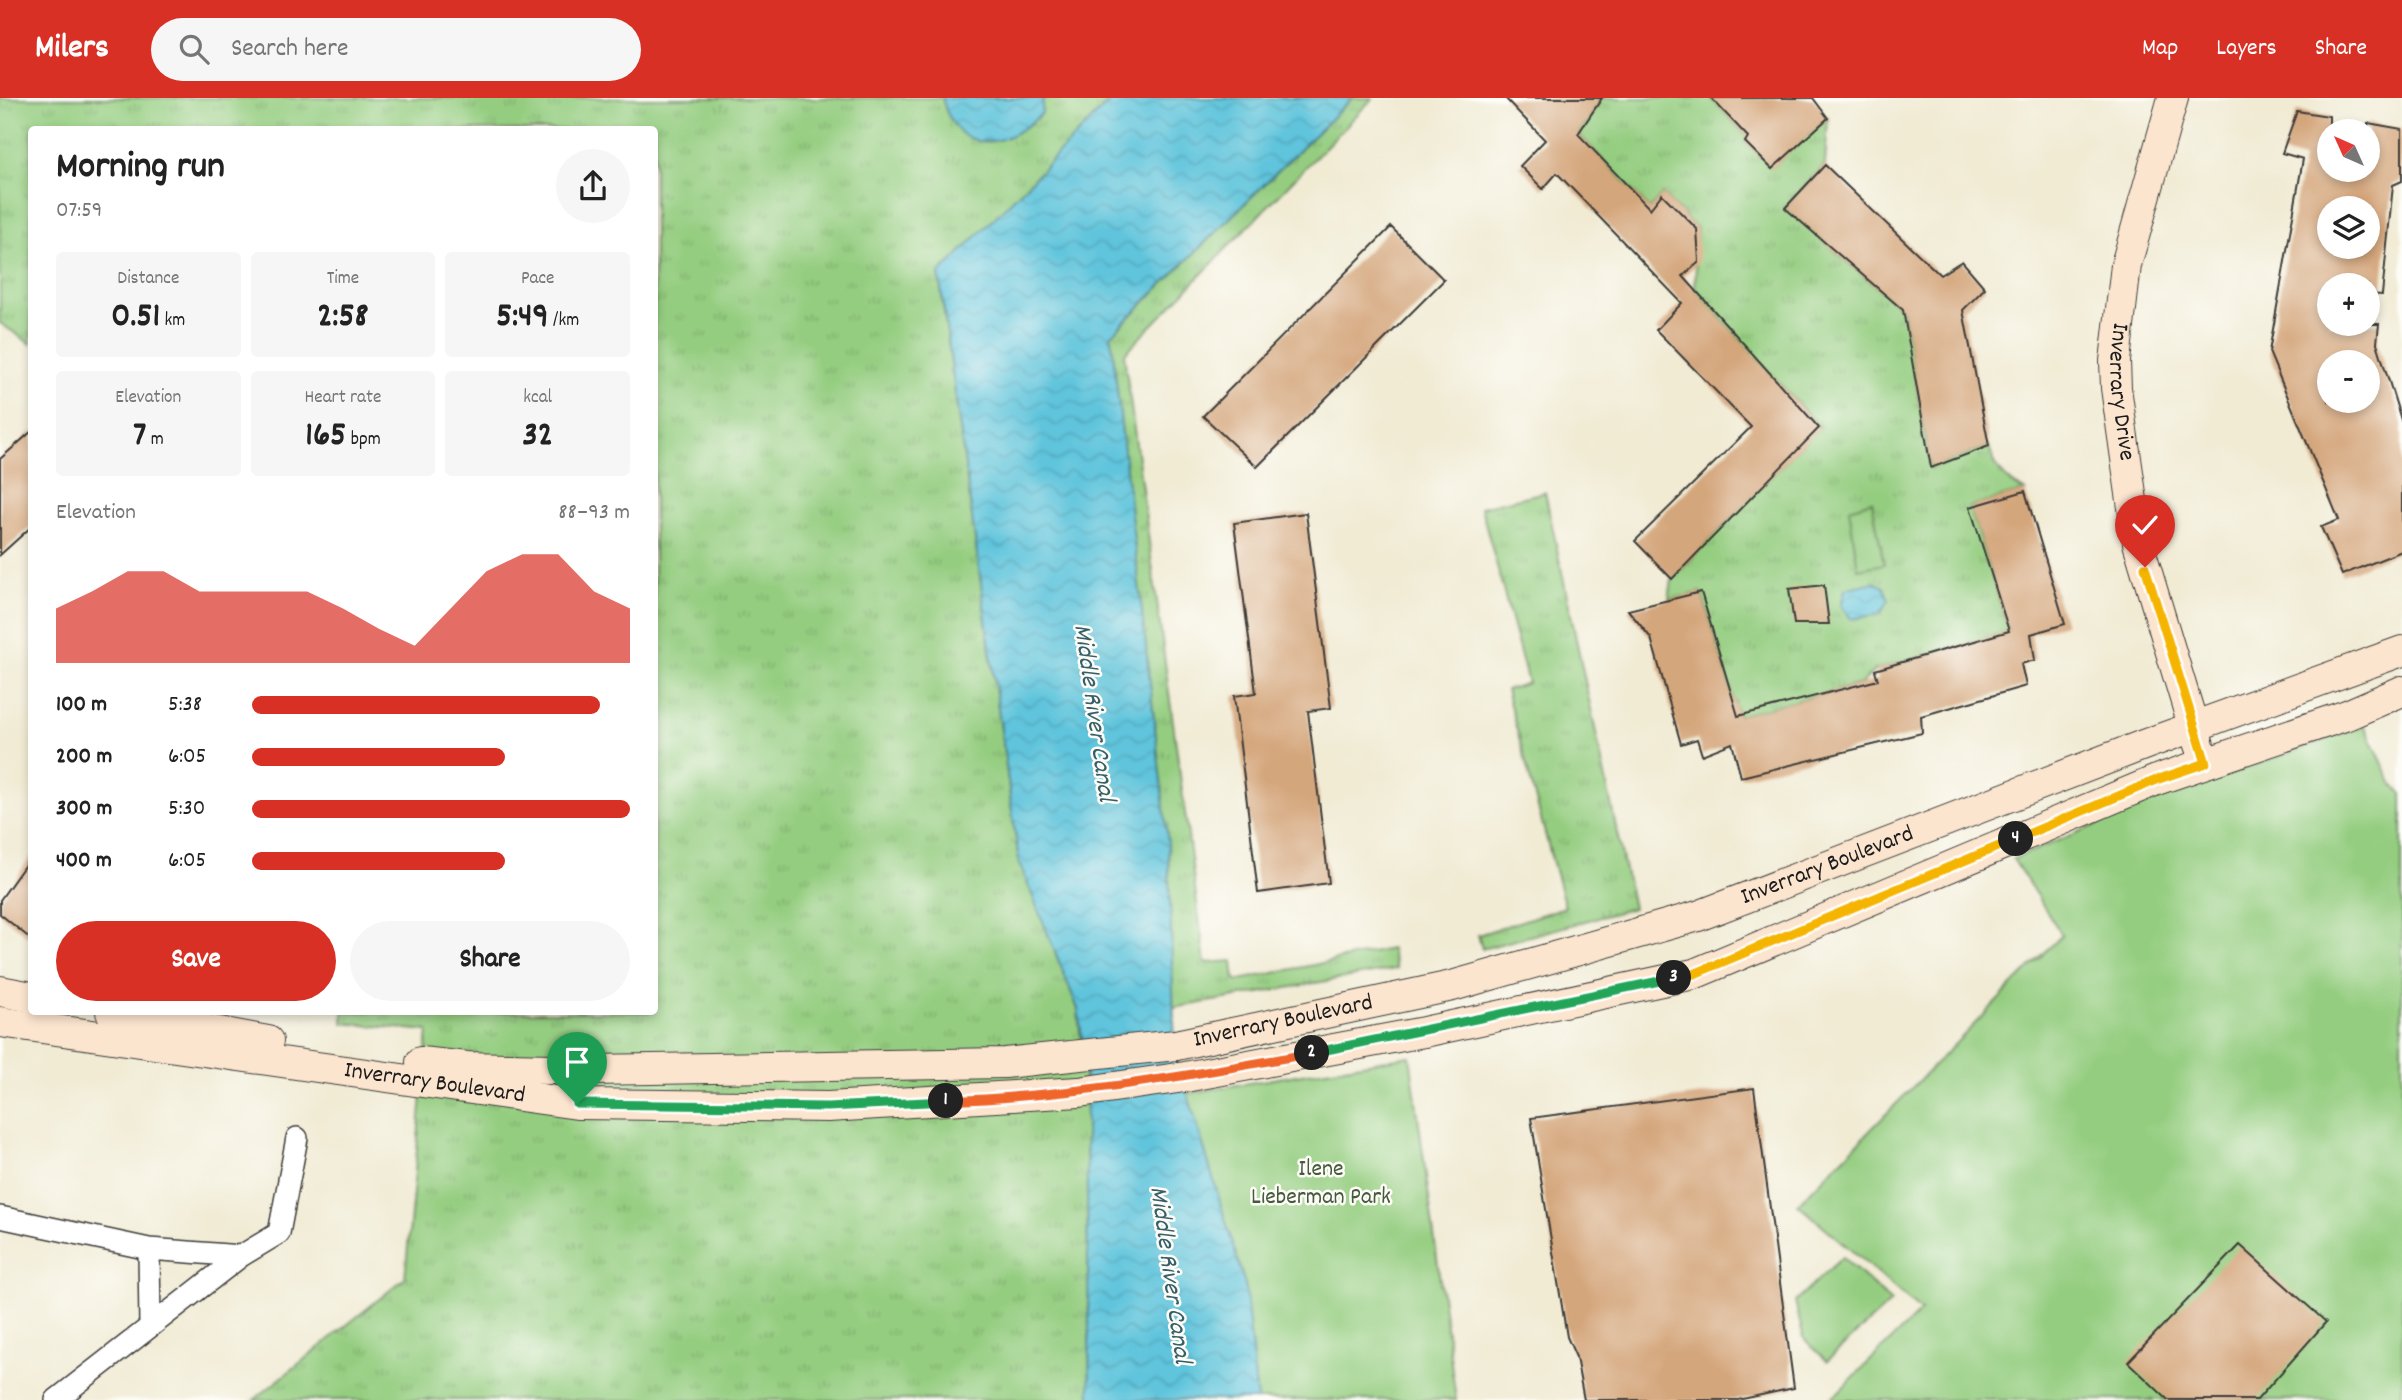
<!DOCTYPE html>
<html lang="en">
<head>
<meta charset="utf-8">
<style>
	:root { --surface:#fff; --page:#f6f6f6; --text:#222; --muted:#767676; --accent:#d93025 }
	body { margin:0; font-family:Dekko,sans-serif; background:var(--page); color:var(--text); height:100vh; display:flex; flex-direction:column; font-size:26px; white-space:nowrap }
	* { box-sizing:border-box; margin:0 }
	p { font-size:23px; color:var(--muted) }
	.icon { flex:none; width:38px; height:38px; fill:none; stroke:currentColor; stroke-width:2; stroke-linecap:round; stroke-linejoin:round }
	.map { position:relative; flex:1; overflow:hidden }
	.side { position:absolute; left:28px; top:28px; width:630px; height:889px; display:flex; flex-direction:column; background:var(--surface); border-radius:7px; box-shadow:0 4px 10px #0003 }
	.side>* { flex:none }
	.needle { width:46px; rotate:315deg }
	.fabs { position:absolute; left:2317px; top:21px; display:grid; gap:14px }
	.fabs a { display:grid; place-items:center; width:63px; height:63px; border-radius:50%; background:var(--surface); box-shadow:0 4px 10px #0003; font-size:35px }
	.pin { position:absolute; display:grid; place-items:center; width:60px; height:60px; color:#fff; margin:-72px -30px; border-radius:50% 50% 50% 0; rotate:-45deg; box-shadow:0 0 7px #0007 }
	.pin .icon { rotate:45deg }
	.km { position:absolute; width:35px; height:35px; margin:-18px; border-radius:50%; background:#222; color:#fff; font-size:19px; line-height:35px; text-align:center }
	.round { display:grid; place-items:center; flex:none; width:74px; height:74px; border-radius:37px; background:var(--page) }
	.overview { display:flex; align-items:center; justify-content:space-between; height:119px; padding:0 28px }
	h1 { font-size:38px; font-weight:700; line-height:52px }
	.figures { display:grid; grid-template-columns:repeat(3,1fr); gap:10px; height:119px; padding:7px 28px }
	.figures div { display:grid; align-content:center; border-radius:7px; background:var(--page); text-align:center }
	.figures b { font-size:35px; font-weight:700 }
	.figures small { font-size:19px; font-weight:400 }
	.figures p { font-size:19px }
	.chart { height:196px; padding:14px 28px }
	.chart p { display:flex; justify-content:space-between }
	.chart svg { width:100%; height:126px; margin-top:7px; fill:var(--accent); opacity:.7 }
	.action { display:flex; gap:14px; margin-top:auto; padding:14px 28px }
	.action a { flex:1; height:80px; border-radius:42px; background:var(--accent); color:#fff; font-size:28px; font-weight:700; line-height:80px; text-align:center }
	.action a+a { background:var(--page); color:var(--text) }
	ul { padding:0 28px; list-style:none; font-size:23px }
	li { display:grid; grid-template-columns:112px 84px 1fr; align-items:center; height:52px }
	li i { height:18px; border-radius:9px; background:var(--accent) }
	header { display:flex; align-items:center; gap:42px; box-sizing:border-box; height:98px; padding:0 35px; background:var(--accent); color:#fff }
	header strong { font-size:33px }
	nav { display:flex; gap:38px; margin-inline-start:auto; font-size:24px }
	.search { width:490px; height:63px; background:var(--page); display:flex; align-items:center; gap:18px; box-sizing:border-box; padding:0 24px; border-radius:38px; color:var(--muted); font-size:26px }
	.map>svg:first-child { display:block }
</style>
</head>
<body>
<header>
<strong>Milers</strong>
<div class="search"><svg class="icon" aria-label="search" viewBox="0 0 24 24"><circle cx="10" cy="10" r="6"/><path d="M15 15l6 6"/></svg>Search here</div>
<nav><a>Map</a><a>Layers</a><a>Share</a></nav>
</header>
<div class="map">
<svg width="2402" height="1302" viewBox="0 0 2402 1302">
	<defs>
		<pattern id="grass-tufts" width="24" height="20" patternUnits="userSpaceOnUse" patternTransform="scale(1.75)"><rect width="24" height="20" fill="#94cd80"/><path d="M3 7l-1-3M5 7V3M7 7l1-3M15 17l-1-3M17 17v-4M19 17l1-3" fill="none" stroke="#7faf6e"/></pattern>
		<pattern id="water-waves" width="16" height="10" patternUnits="userSpaceOnUse" patternTransform="scale(1.75)"><rect width="16" height="10" fill="#5fc4dc"/><path d="M0 5q4-4 8 0t8 0" fill="none" stroke="#52a8bc"/></pattern>
	</defs>
	<rect width="100%" height="100%" fill="#fdfcf7"/>
	<filter id="ink" filterUnits="userSpaceOnUse"><feTurbulence type="fractalNoise" baseFrequency=".0143" numOctaves="2"/><feDisplacementMap in="SourceGraphic" scale="14" xChannelSelector="R" yChannelSelector="G"/><feConvolveMatrix kernelMatrix="1 2 1 2 8 2 1 2 1" color-interpolation-filters="sRGB"/></filter>
	<filter id="wash" filterUnits="userSpaceOnUse"><feTurbulence type="fractalNoise" baseFrequency=".00686" numOctaves="4" result="noise"/><feDisplacementMap in="SourceGraphic" scale="28" xChannelSelector="R" yChannelSelector="G"/><feGaussianBlur stdDeviation="1.57" result="paint"/><feColorMatrix in="noise" values="0 0 0 0 0 0 0 0 0 0 0 0 0 0 0 0 0 1.4 0 .05"/><feComposite in="paint" operator="in"/></filter>
	<g filter="url(#wash)">
		<rect width="100%" height="100%" fill="#f1ebd4"/>
		<!-- grass -->
		<path fill="url(#grass-tufts)" stroke="#58744e" stroke-width="2" d="M0 0H1113L939 177 1019 764 1078 911 1086 1009 1090 1302H254L405 1180 428 933 343 925V914H654V32H32L31 246 0 225Z
			M1352 0H1373L1124 256 1205 865 1233 863 1235 883 1391 851 1396 871 1173 910 1111 237Z
			M1597 0H1711L1748 39 1745 44 1772 70 1828 20 1825 67 1785 110 1903 212 1931 370 1989 348C1995 371 2004 382 2025 393L1970 409 2009 533 1875 572 1861 586 1738 618 1701 494 1669 502 1672 481 1819 329 1695 192 1697 131 1662 96 1650 111 1578 36 1600 4Z
			M1545 394 1633 810 1482 851 1478 837 1565 809 1506 592 1528 585 1481 409Z"/>
		<!-- park -->
		<path fill="#94cd80" stroke="#58744e" stroke-width="2" d="M1872 403 1884 466 1858 471 1849 410Z
			M2365 628 2391 683 2402 696V1302H1830L1921 1213 1798 1106 2062 837 2013 761 2164 699Z
			M1410 958 1456 1302H1257L1245 1187 1177 997Z
			M1842 1159 1891 1204 1827 1263 1804 1241 1795 1204Z"/>
		<!-- water -->
		<path fill="url(#water-waves)" stroke="#3e707c" stroke-width="2" d="M942 0H1043L1042 15C1006 51 957 60 942 0Z
			M1113 0H1352L1111 237 1168 745 1175 953 1245 1187 1257 1302H1090L1085 962 1078 911 1019 764 939 176Z
			M1874 484 1884 489 1889 502 1880 516 1851 521 1841 507 1845 491Z"/>
		<g id="blocks">
			<!-- building -->
			<path fill="#d4a67b" fill-rule="evenodd" d="M1505 0H1602L1578 36 1650 111 1662 96 1697 131 1699 164 1683 178 1819 330 1672 481 1635 443 1751 329 1656 232 1682 205 1557 75 1543 91 1520 68 1545 42Z
				M1711 0H1813L1828 20 1772 71 1745 44 1748 39Z
				M2297 13 2329 18V72H2368V25L2402 31V83L2393 87 2382 197 2368 196V187H2329V226H2379L2377 245 2402 325V453L2342 477 2321 429 2339 422 2269 254 2303 61 2282 55ZM2329 110H2368V149H2329ZM2329 264H2368V303H2329Z
				M1825 67 1940 177 1962 163 1985 190 1963 212 1989 348 1931 370 1903 212 1785 110Z
				M1391 129 1444 182 1257 369 1203 318Z
				M32 333V428L0 457V361Z
				M2025 393 2065 526 2031 536 2035 562 2021 566 2026 588 1921 618 1922 635 1741 679 1732 645 1702 657 1697 641 1681 646 1651 540 1628 512 1701 494 1738 618 1878 582 1875 572 2009 533 1970 409Z
				M1306 415 1331 610 1308 613 1329 785 1258 795 1234 598 1256 595 1234 425Z
				M1824 487 1829 526H1794L1789 491Z
				M32 757V842L0 816V802Z
				M1754 990 1794 1290 1738 1302H1584L1576 1259 1567 1239 1531 1020Z
				M2240 1147 2326 1224 2257 1302H2168L2128 1264Z"/>
		</g>
	</g>
	<g filter="url(#ink)">
		<use href="#blocks" fill-opacity="0" stroke="#3c3b38" stroke-width="2"/>
		<g fill="none" stroke-linecap="round" stroke-linejoin="round">
			<defs>
				<path id="street" d="M0 1119 149 1151 241 1158
					M149 1151 150 1228
					M56 1302 241 1158 279 1135 297 1040"/>
				<g id="secondary">
					<path id="s1" d="M2173 0 2126 167 2115 263 2116 290 2138 445 2199 647"/>
					<path d="M0 893 32 899"/>
					<path d="M111 914 268 943"/>
					<path id="s2" d="M0 924 577 1006 828 1009 1079 994 1185 979 1424 934 1694 876 2159 681 2347 617 2402 593"/>
					<path id="s3" d="M421 964 467 969 592 972 1005 965 1176 947 1452 888 1698 818 2146 646 2402 553"/>
				</g>
			</defs>
			<!-- street casing -->
			<use href="#street" stroke="#3c3b38" stroke-width="24"/>
			<!-- secondary casing -->
			<use href="#secondary" stroke="#3c3b38" stroke-width="32"/>
			<!-- street -->
			<use href="#street" stroke="#fff" stroke-width="21"/>
			<!-- secondary -->
			<use href="#secondary" stroke="#fce5cf" stroke-width="30"/>
		</g>
	</g>
	<g fill="none" stroke-linecap="round" stroke-linejoin="round" filter="url(#ink)">
		<defs>
			<path id="split-1" d="M577 1006 828 1009 946 1003"/>
			<path id="split-2" d="M946 1003C1070 998 1190 978 1312 955"/>
			<path id="split-3" d="M1312 955 1674 880"/>
			<path id="split-4" d="M1674 880 1694 876 2016 741"/>
			<path id="split-5" d="M2016 741 2159 681 2206 665 2145 469"/>
		</defs>
		<!-- split-1 casing -->
		<use href="#split-1" stroke="#fff" stroke-width="14"/>
		<!-- split-2 casing -->
		<use href="#split-2" stroke="#fff" stroke-width="14"/>
		<!-- split-3 casing -->
		<use href="#split-3" stroke="#fff" stroke-width="14"/>
		<!-- split-4 casing -->
		<use href="#split-4" stroke="#fff" stroke-width="14"/>
		<!-- split-5 casing -->
		<use href="#split-5" stroke="#fff" stroke-width="14"/>
		<!-- split-1 -->
		<use href="#split-1" stroke="#22a559" stroke-width="9"/>
		<!-- split-2 -->
		<use href="#split-2" stroke="#f0652b" stroke-width="9"/>
		<!-- split-3 -->
		<use href="#split-3" stroke="#22a559" stroke-width="9"/>
		<!-- split-4 -->
		<use href="#split-4" stroke="#f5b400" stroke-width="9"/>
		<!-- split-5 -->
		<use href="#split-5" stroke="#f5b400" stroke-width="9"/>
	</g>
	<g text-anchor="middle" dominant-baseline="central" stroke-width="5" stroke-linejoin="round" paint-order="stroke">
		<!-- street labels -->
		<g font-size="24" fill="#1c1c1c" stroke="#fdfcf7">
			<text stroke="none"><textPath href="#s1" startOffset="301">Inverrary Drive</textPath></text>
			<text stroke="none"><textPath href="#s3" startOffset="1433">Inverrary Boulevard</textPath></text>
			<text stroke="none"><textPath href="#s3" startOffset="866">Inverrary Boulevard</textPath></text>
			<text stroke="none"><textPath href="#s2" startOffset="439">Inverrary Boulevard</textPath></text>
		</g>
		<!-- park labels -->
		<g font-size="24" fill="#465a3f" stroke="#fdfcf7">
			<text x="1321" y="1072">Ilene<tspan x="1321" dy="28">Lieberman Park</tspan></text>
		</g>
		<!-- water labels -->
		<g font-size="26" font-style="italic" fill="#375f69" stroke="#fdfcf7">
			<text transform="translate(1093 615) rotate(82)">Middle River Canal</text>
			<text transform="translate(1169 1177) rotate(82)">Middle River Canal</text>
		</g>
	</g>
</svg>
<div class="fabs">
<a><svg class="needle" viewBox="-14 -14 28 28"><path d="M0-13l5 13h-10z" fill="#e53935"/><path d="M0 13l5-13h-10z" fill="#767676"/></svg></a>
<a><svg class="icon" aria-label="layers" viewBox="0 0 24 24"><path d="M12 4l9 5-9 5-9-5zM3 14l9 5 9-5"/></svg></a>
<a>+</a>
<a>−</a>
</div>
<div class="pin" style="left:577px;top:1006px;background:#1e9e55"><svg class="icon" aria-label="arrive" viewBox="0 0 24 24"><path d="M6 21V4h12l-3 4 3 4H6"/></svg></div>
<div class="pin" style="left:2145px;top:469px;background:#d93025"><svg class="icon" aria-label="check" viewBox="0 0 24 24"><path d="M5 12l5 5 9-10"/></svg></div>
<b class="km" style="left:946px;top:1003px">1</b>
<b class="km" style="left:1312px;top:955px">2</b>
<b class="km" style="left:1674px;top:880px">3</b>
<b class="km" style="left:2016px;top:741px">4</b>
<section class="side">
<div class="overview"><div><h1>Morning run</h1><p>07:59</p></div><a class="round"><svg class="icon" aria-label="share" viewBox="0 0 24 24"><path d="M12 15V3M7 8l5-5 5 5M5 13v7h14v-7"/></svg></a></div>
<div class="figures">
<div><p>Distance</p><b>0.51<small> km</small></b></div>
<div><p>Time</p><b>2:58</b></div>
<div><p>Pace</p><b>5:49<small> /km</small></b></div>
</div>
<div class="figures">
<div><p>Elevation</p><b>7<small> m</small></b></div>
<div><p>Heart rate</p><b>165<small> bpm</small></b></div>
<div><p>kcal</p><b>32</b></div>
</div>
<div class="chart"><p><span>Elevation</span>88–93 m</p>
<svg viewBox="0 0 160 44" preserveAspectRatio="none"><path d="M0 44V25L10 19L20 12L30 12L40 19L50 19L60 19L70 19L80 25L90 32L100 38L110 25L120 12L130 6L140 6L150 19L160 25V44z"/></svg>
</div>
<ul>
<li><b>100 m</b>5:38<i style="width:92%"></i></li>
<li><b>200 m</b>6:05<i style="width:67%"></i></li>
<li><b>300 m</b>5:30<i style="width:100%"></i></li>
<li><b>400 m</b>6:05<i style="width:67%"></i></li>
</ul>
<div class="action"><a>Save</a><a>Share</a></div>
</section>
</div>
</body>
</html>
